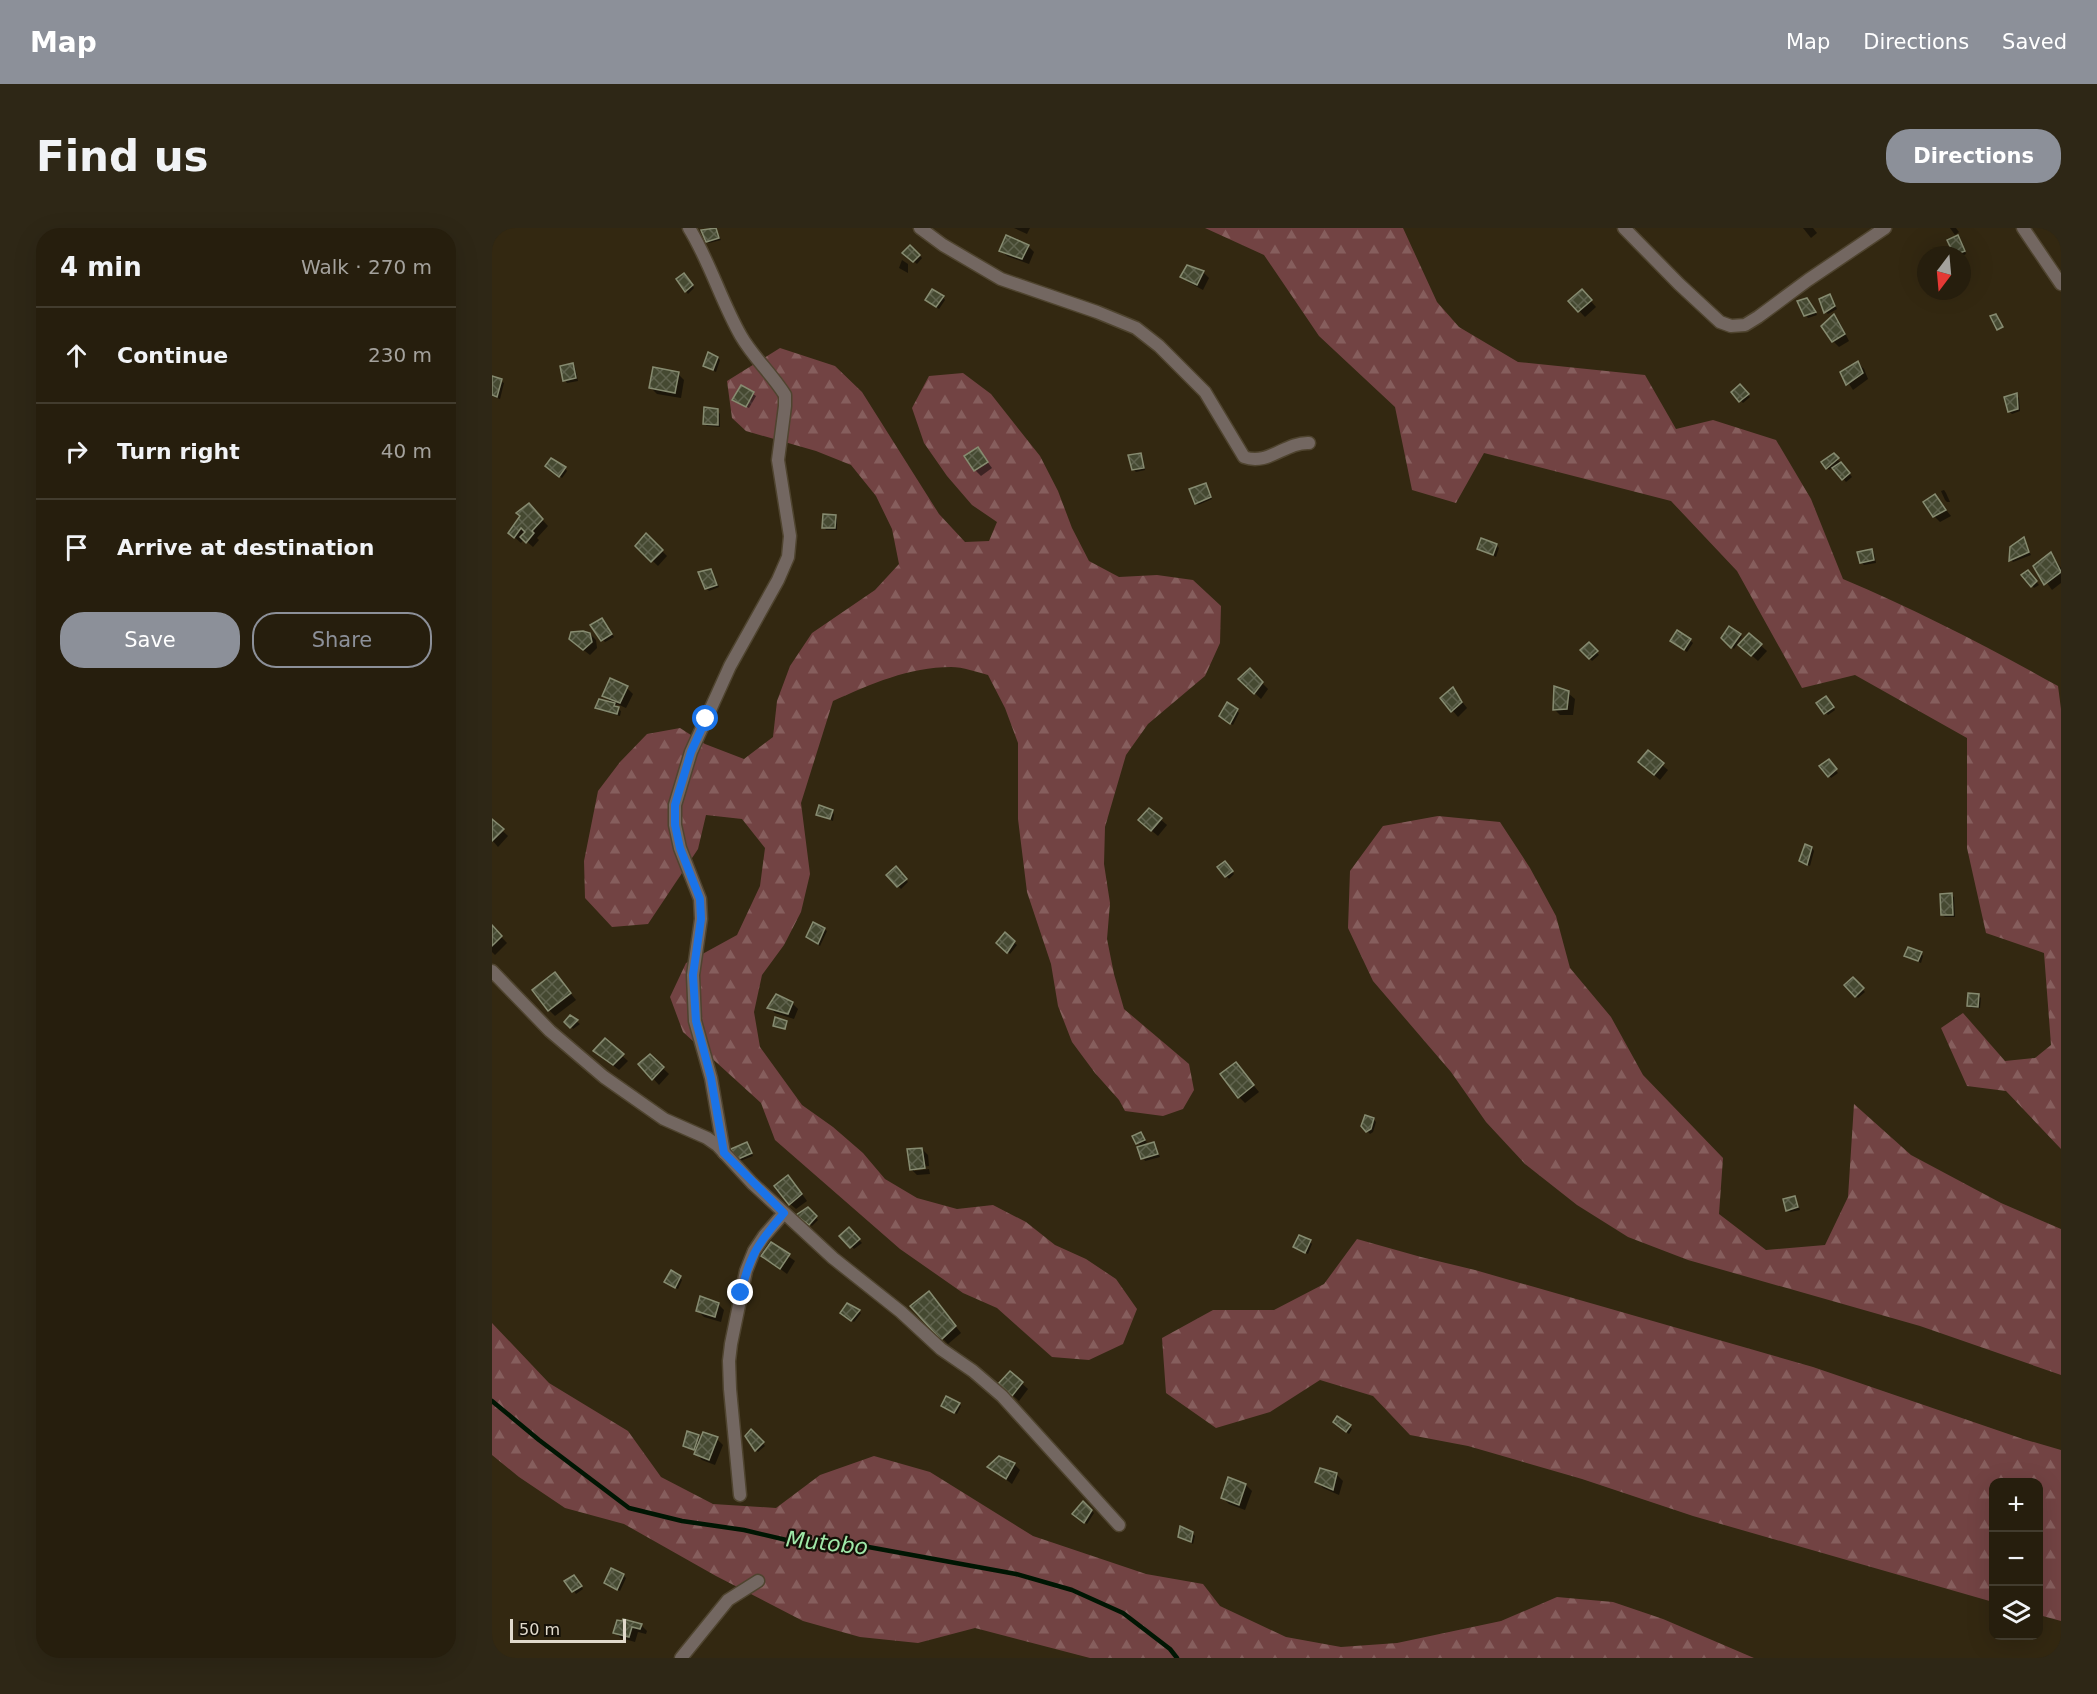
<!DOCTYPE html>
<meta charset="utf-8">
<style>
body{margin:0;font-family:"DejaVu Sans",sans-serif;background:#2e2716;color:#f1f3f6}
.controls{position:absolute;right:18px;bottom:18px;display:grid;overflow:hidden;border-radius:12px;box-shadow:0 6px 24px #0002}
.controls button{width:54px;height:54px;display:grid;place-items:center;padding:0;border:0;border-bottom:2px solid #423c2e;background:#261e0d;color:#f1f3f6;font:30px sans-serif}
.compass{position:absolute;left:1425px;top:18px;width:54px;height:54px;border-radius:50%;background:#261e0d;box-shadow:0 6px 24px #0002;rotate:196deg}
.scale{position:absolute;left:18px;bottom:15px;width:116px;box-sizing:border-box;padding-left:6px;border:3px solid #e1dacc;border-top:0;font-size:16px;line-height:21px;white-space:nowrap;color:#e1dacc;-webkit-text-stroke:4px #161108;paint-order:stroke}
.stop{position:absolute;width:18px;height:18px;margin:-14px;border:4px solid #1a73e8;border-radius:50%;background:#fff}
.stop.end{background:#1a73e8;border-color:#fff;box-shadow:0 2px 6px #0008}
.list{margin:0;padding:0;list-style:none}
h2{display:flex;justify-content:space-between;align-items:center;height:78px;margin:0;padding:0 24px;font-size:26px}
h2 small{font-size:20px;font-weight:400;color:#a4a29d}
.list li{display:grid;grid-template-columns:39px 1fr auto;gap:18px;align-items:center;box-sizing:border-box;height:96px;padding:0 24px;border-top:2px solid #423c2e}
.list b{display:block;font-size:22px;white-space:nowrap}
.list em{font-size:20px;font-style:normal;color:#a4a29d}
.actions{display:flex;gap:12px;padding:18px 24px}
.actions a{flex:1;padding:14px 0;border:2px solid #8c9099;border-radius:24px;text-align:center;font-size:21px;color:#8c9099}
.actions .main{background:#8c9099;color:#fff}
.icon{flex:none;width:33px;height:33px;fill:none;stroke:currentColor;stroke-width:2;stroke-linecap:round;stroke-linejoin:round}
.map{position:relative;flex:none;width:1569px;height:1430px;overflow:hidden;border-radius:24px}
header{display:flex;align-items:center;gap:36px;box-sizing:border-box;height:84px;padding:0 30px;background:#8c9099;color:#fff}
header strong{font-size:28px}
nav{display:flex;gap:33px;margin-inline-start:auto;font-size:21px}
.intro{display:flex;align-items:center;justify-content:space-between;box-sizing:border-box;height:144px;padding:0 36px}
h1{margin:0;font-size:42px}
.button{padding:15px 27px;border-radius:24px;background:#8c9099;color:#fff;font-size:21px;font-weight:700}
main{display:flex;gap:36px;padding:0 36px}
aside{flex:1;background:#261e0d;border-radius:24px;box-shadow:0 6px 24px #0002}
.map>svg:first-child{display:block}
</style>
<header>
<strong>Map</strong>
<nav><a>Map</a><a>Directions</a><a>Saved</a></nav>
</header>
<div class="intro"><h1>Find us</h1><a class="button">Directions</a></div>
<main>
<aside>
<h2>4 min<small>Walk · 270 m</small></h2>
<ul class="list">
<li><svg class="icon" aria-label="ahead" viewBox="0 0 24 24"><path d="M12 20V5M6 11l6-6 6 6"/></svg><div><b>Continue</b></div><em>230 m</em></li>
<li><svg class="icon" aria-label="right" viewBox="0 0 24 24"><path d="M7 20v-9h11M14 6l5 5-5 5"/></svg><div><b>Turn right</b></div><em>40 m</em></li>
<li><svg class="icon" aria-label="arrive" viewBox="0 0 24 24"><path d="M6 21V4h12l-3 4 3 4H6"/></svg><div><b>Arrive at destination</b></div></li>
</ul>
<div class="actions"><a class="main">Save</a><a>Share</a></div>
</aside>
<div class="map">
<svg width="1569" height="1430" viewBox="0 0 1569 1430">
<defs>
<pattern id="forest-firs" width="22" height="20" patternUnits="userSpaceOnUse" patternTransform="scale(1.5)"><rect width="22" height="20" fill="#724343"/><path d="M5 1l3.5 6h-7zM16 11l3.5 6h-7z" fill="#865e5d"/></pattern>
<pattern id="building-cross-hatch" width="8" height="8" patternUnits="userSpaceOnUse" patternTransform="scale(1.5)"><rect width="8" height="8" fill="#454931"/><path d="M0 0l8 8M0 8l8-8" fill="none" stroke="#60634e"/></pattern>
</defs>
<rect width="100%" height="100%" fill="#332811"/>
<g fill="url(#forest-firs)">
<path d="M713,0H911L945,74L967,99L1026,134L1153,147L1184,201L1221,192L1284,212L1319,271L1351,351C1425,382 1496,419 1566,458L1569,481V921L1514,863L1475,858L1449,800L1471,785L1513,833L1543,830L1559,817L1552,725L1494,705L1475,620V510L1363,447L1310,460L1245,343L1179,273L992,225L964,275L920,262L903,179L827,108L772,27Z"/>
<path d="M288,120L343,138L370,164L447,286L473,314L497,313L505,294L480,277L455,248L432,215L420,180L437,148L471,145L499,166L548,228L566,263L580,300L597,333L627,349L665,347L701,352L729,378L728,415L713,448L656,496L634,527L613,599L612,636L618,675L615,711L622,746L632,781L697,836L702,862L691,881L671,888L633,883L627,872L603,845L580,814L566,778L559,736L535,664L526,591V515L513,480L496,447C485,444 471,439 459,439C417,439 379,456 341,473L309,575L318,646L309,684L292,717L270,747L262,784L268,819L310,877L341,899L371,925L393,951L425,970L465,981L501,977L534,994L563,1017L594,1031L624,1051L645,1081L631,1116L597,1132L560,1129L505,1080L471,1065L408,1021L283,912L269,875L191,804L178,769L194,735L245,707L268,658L273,620L250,591L214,587L206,621L156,696L120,699L93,670L92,633L106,563L128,534L155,506L188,500L213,516L252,531L281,509L285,473L298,438L320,405L383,362L407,336L400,301L384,268L359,237L324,223L254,203L240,190L235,153Z"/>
<path d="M946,588L1008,594L1038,640L1064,688L1078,740L1119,789L1151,847L1231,930L1227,986L1274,1022L1333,1017L1356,969L1362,876L1419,927L1509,975L1569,1001V1147L1428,1098L1196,1032L1136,1009L1085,977L1033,936L994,894L959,844L881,753L856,700L858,643L891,598Z"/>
<path d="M865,1011L929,1029L983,1042L1321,1139L1531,1211L1569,1222V1393L1547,1387L1546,1254H1502L1501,1374L1201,1288L1090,1251L976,1218L918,1207L881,1168L828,1152L778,1184L724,1200L674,1165L670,1110L721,1082H782L832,1056Z"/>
<path d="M0,1095L57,1155L136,1203L169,1249L221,1276L284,1280L328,1247L382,1228L438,1244L541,1308L654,1346L711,1356L728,1378L794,1409L849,1419L905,1415L1009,1393L1065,1369L1121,1374L1171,1391L1262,1430H598L483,1400L426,1415L368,1409L311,1393L224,1348L132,1296L73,1280L27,1249L0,1227Z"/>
</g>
<g fill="#0007">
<path d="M522,0H538L535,6Z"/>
<path d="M1311,0H1321L1325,5L1319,10Z"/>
<path d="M1458,0H1464L1467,4L1463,7Z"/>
<path d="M223,1L229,12L217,15L215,13Z"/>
<path d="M1468,12L1474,26L1470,28L1464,27L1457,13Z"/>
<path d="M536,18L542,24L537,36L515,28L509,22Z"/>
<path d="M418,19L430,30L425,36L412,25Z"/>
<path d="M410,32L416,36V45L407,40Z"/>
<path d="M711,44L717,50L711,62L696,54L690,49Z"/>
<path d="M195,49L202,60L196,66L186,51Z"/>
<path d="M1090,63L1104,79L1093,89L1078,73Z"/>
<path d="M1338,68L1345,81L1336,86L1333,84Z"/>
<path d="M451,69L453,72L447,81L438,74Z"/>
<path d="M1318,74L1325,87L1316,90L1314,87Z"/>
<path d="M1342,88L1347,93L1357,113L1347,119L1341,113Z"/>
<path d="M226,130L228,132L224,144L212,138Z"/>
<path d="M1366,135L1372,141L1376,151L1361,162L1350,145Z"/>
<path d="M80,137L83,139L86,153L75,155L73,152Z"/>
<path d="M186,146L192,152L189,170L165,166L159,160Z"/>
<path d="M0,149L12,155L8,171L0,168Z"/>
<path d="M1248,158L1258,169L1251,175L1241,164Z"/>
<path d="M250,159L264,168L257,180L245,174Z"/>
<path d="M1524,167L1527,170L1528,183L1520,186L1517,183Z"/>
<path d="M225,183L228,186V199L215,198L212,195Z"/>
<path d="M486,221L500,240L489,248L483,242Z"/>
<path d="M648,226L651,229L653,242L644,244L641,241Z"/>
<path d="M1342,227L1360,249L1354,254L1341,239L1337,242L1331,234Z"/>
<path d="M73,240L75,243L70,250L58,241Z"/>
<path d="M713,257L720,271L706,277L704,275Z"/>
<path d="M1452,262L1454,265L1458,274H1455L1453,272L1449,263Z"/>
<path d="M1443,268L1459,288L1448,294L1442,288Z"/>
<path d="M42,283L56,298L45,310L47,312L41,319L32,311L29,315L18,305Z"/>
<path d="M343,288L345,291V302H334L332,299Z"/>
<path d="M154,307L175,328L166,338L145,318Z"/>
<path d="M1531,311L1539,327L1521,334L1519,332Z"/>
<path d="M1004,317L1007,320L1004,329L986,320Z"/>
<path d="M1380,323L1382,325L1384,335L1372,337L1369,334Z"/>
<path d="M1559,326L1569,340V355L1560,362L1543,338Z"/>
<path d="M219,342L227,359L217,363L214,360Z"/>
<path d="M1536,344L1547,357L1542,360L1531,347Z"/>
<path d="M112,394L122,409L113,414L111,412Z"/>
<path d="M98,406L104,412L105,420L98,427L85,417Z"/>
<path d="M1248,407L1250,409L1242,421L1231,409Z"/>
<path d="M1257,407L1275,423L1266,433L1248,417Z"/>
<path d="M1198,412L1201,415L1195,424L1182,415Z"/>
<path d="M1097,416L1107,427L1100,433L1090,422Z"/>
<path d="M758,443L776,461L769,471L748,451Z"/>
<path d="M135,460L141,466L134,480L125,476L124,480L129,483L128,488L107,482L105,480L120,476L112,467Z"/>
<path d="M960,461L975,480L966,489L950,470Z"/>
<path d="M1076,465L1083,471L1081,487H1068L1062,481Z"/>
<path d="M1336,472L1343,482L1336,487L1334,485Z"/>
<path d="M745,483L747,485L741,497L732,491Z"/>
<path d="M1339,536L1346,545L1339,550L1330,539Z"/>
<path d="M1170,537L1176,542L1168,552L1154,540Z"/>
<path d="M658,582L675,597L666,608L654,598Z"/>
<path d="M340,583L342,586L341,593L325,587Z"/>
<path d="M0,593L16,608L6,619L0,612Z"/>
<path d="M1320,620L1322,623L1318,638L1308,633Z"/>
<path d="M733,635L742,646L737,651L727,640Z"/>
<path d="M404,640L416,654L409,661L396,647Z"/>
<path d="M1459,667L1462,669L1463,689H1453L1450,687Z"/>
<path d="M0,699L15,715L3,727L0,724Z"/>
<path d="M332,701L335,703L328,718L319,712Z"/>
<path d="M513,707L525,717L518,726L506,715Z"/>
<path d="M1429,725L1431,728L1429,735L1414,728Z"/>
<path d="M63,746L84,772L63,788L57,782Z"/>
<path d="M1361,751L1373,764L1366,770L1354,757Z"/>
<path d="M1486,767L1489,770L1488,780H1479L1477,777Z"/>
<path d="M300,775L306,781L302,791L283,785L277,779Z"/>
<path d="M78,789L88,796L81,801L74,793Z"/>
<path d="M113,812L136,833L127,842L109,828Z"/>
<path d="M158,828L177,846L167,857L148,836Z"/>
<path d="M744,836L767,864L753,875L747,869Z"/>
<path d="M881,891L884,894L881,904L878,906L875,903Z"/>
<path d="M649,905L655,915L648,918L642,909Z"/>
<path d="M255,916L261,928L248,933L245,931Z"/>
<path d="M662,916L668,929L653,933L647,920Z"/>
<path d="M430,921L436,927L437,938L422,940V943L437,941L438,946L425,947L419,941Z"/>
<path d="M302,955L315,973L304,981L298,976Z"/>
<path d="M1303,969L1308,982L1298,984L1295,982Z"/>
<path d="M316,981L326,992L320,998L309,989Z"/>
<path d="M357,1001L370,1015L362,1021L349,1008Z"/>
<path d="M818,1014L820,1016L816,1026L805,1021Z"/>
<path d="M279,1016L303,1033L295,1046L271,1028Z"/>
<path d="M188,1049L190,1052L186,1061L177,1056Z"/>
<path d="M442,1071L469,1105L456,1116L420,1078Z"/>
<path d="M226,1076L232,1082L229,1094L212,1089L206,1083Z"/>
<path d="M367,1083L369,1085L362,1094L352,1088Z"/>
<path d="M518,1145L536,1161L527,1173L508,1156Z"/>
<path d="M467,1176L469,1178L465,1186L453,1180Z"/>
<path d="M845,1197L858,1199L860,1201L857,1206Z"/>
<path d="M260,1203L273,1218L266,1224L264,1222Z"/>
<path d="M206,1208L209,1211H225L231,1217L223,1237L210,1232L204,1226L205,1223L192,1218Z"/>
<path d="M522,1236L528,1242L520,1256L497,1239Z"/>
<path d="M829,1241L845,1247L851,1253L847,1267L831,1260L825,1254Z"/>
<path d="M754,1257L760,1263L753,1282L737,1276L731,1270Z"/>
<path d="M591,1275L602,1285L595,1296L585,1289Z"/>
<path d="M700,1305L703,1308L701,1316L688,1308Z"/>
<path d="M131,1347L134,1350L128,1363L114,1355Z"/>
<path d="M85,1351L91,1361L84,1366L75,1354Z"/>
<path d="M126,1394L149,1397L155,1403L154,1406L146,1404L143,1414L129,1410L123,1404Z"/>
</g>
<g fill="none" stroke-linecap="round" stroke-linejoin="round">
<path stroke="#001603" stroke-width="4.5" d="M0,1173L47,1212L137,1280L190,1293L252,1302L303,1314L360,1316L524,1346L580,1362L631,1385L678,1421L685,1430"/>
</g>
<g fill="url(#building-cross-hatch)" stroke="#868b70" stroke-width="1.5">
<path d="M224,0L227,10L214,14L209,2Z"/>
<path d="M514,7L537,17L530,31L507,23Z"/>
<path d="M1466,7L1473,23L1462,27L1455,12Z"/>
<path d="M418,17L428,27L421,34L410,25Z"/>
<path d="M695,37L712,43L705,57L688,49Z"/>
<path d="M192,45L201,57L193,64L184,51Z"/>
<path d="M440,61L452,68L444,79L433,72Z"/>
<path d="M1090,61L1100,72L1086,84L1076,73Z"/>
<path d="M1338,66L1343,78L1332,85L1327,71Z"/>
<path d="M1315,70L1324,84L1312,88L1305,73Z"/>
<path d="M1342,86L1353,106L1340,114L1329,98Z"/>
<path d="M1504,86L1511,99L1505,102L1498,88Z"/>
<path d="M216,124L226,129L221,142L211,138Z"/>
<path d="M1366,133L1371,145L1354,157L1348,144Z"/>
<path d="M81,135L84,150L71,153L68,138Z"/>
<path d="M161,139L187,144L183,165L157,160Z"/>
<path d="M0,148L10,151L5,169L0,167Z"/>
<path d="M1248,156L1257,166L1247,174L1239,164Z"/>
<path d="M249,157L262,164L254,179L240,172Z"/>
<path d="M1525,165L1526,181L1516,184L1512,169Z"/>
<path d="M212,179L226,181V197L211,196Z"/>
<path d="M486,219L496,234L482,243L472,228Z"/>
<path d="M649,225L652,240L640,242L636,227Z"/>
<path d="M1342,225L1347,230L1334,241L1329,234Z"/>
<path d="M59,230L74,239L67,249L53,238Z"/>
<path d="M1349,234L1358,245L1350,252L1340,240Z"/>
<path d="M714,255L719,269L703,276L697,261Z"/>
<path d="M1443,266L1454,282L1441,289L1431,274Z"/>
<path d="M37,275L51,291L40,303L42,305L34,315L28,309L33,304L29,300L22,310L16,305L28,288L24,285Z"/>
<path d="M331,286L344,287L343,300H330Z"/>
<path d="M154,305L171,322L159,334L143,318Z"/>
<path d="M1532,309L1537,324L1517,333L1518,319Z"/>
<path d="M989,310L1005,316L1001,327L985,321Z"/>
<path d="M1380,321L1382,332L1368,335L1365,324Z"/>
<path d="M1559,324L1569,344L1552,357L1541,338Z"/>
<path d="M219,341L225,357L213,361L206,344Z"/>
<path d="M1536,342L1545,353L1539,359L1529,347Z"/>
<path d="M110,390L120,406L109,413L98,397Z"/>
<path d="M1237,398L1249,406L1239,420L1229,410Z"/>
<path d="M1185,402L1199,411L1192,422L1178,413Z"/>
<path d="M91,403L98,405L100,414L91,422L77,411L79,404Z"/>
<path d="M1257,405L1270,416L1259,428L1246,417Z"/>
<path d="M1097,414L1106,423L1097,431L1088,422Z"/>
<path d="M758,440L771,454L762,466L746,451Z"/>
<path d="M118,450L136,458L128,475L110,468Z"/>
<path d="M1062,458L1077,463L1075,481L1061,482Z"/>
<path d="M961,459L970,474L959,484L948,470Z"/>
<path d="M1334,468L1342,479L1332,486L1324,475Z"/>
<path d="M107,471L123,475L122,478L127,479L125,486L103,480Z"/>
<path d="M735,474L746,481L738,496L727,488Z"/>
<path d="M1156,522L1172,535L1162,547L1146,534Z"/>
<path d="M1337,531L1345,541L1336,549L1327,538Z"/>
<path d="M327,577L341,582L338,591L324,587Z"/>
<path d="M657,580L670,590L659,603L646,592Z"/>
<path d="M0,591L12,601L0,613Z"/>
<path d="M1313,616L1320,619L1315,637L1307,633Z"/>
<path d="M733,633L741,643L733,649L725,639Z"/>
<path d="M404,638L415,651L405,659L394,647Z"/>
<path d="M1460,665L1461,687H1449L1448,666Z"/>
<path d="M321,694L333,700L326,716L314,709Z"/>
<path d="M0,697L10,708L0,718Z"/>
<path d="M513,704L523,713L515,725L504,715Z"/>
<path d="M1416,719L1430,724L1426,733L1412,728Z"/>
<path d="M63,744L79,765L56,783L40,762Z"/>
<path d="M1361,749L1372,760L1363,769L1352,757Z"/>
<path d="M1476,765L1487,766L1486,779L1475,778Z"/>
<path d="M284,766L301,774L296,786L275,780Z"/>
<path d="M78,787L86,792L78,800L72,794Z"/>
<path d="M283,789L295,793L293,801L281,798Z"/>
<path d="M113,810L132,826L121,837L101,823Z"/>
<path d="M158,826L172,839L160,852L146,836Z"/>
<path d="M744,834L762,857L746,870L728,846Z"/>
<path d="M873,887L882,890L879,901L874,904L869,898Z"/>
<path d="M649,904L653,912L644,916L640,908Z"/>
<path d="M255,914L260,925L244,932L239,921Z"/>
<path d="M662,914L666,926L649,931L645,919Z"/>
<path d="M430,920L433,940L418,942L415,921Z"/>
<path d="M296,947L310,966L297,977L282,958Z"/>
<path d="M1303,968L1306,979L1294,983L1291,971Z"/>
<path d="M316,979L325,988L317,997L304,987Z"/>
<path d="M357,999L368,1011L358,1020L347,1008Z"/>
<path d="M807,1007L819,1012L813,1025L801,1019Z"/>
<path d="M279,1014L298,1026L288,1041L269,1028Z"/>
<path d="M179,1042L189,1048L183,1060L172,1054Z"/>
<path d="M437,1063L464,1098L449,1112L418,1078Z"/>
<path d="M208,1068L227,1075L223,1089L204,1083Z"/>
<path d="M355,1075L368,1082L359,1093L348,1085Z"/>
<path d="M518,1143L531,1154L520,1168L506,1156Z"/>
<path d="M454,1168L468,1175L462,1185L449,1178Z"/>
<path d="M845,1188L859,1197L854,1204L841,1194Z"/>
<path d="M259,1201L272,1214L263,1223L253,1208Z"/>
<path d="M195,1203L207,1207L202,1222L191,1218Z"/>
<path d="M211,1204L226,1209L217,1232L202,1226Z"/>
<path d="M507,1228L523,1235L514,1251L495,1239Z"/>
<path d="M828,1240L845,1245L841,1262L823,1254Z"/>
<path d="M736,1249L754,1256L747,1277L729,1270Z"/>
<path d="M591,1273L600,1282L592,1295L580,1286Z"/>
<path d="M688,1298L701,1304L699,1314L686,1309Z"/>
<path d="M119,1340L132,1346L125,1362L112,1355Z"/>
<path d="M82,1347L90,1358L80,1364L72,1353Z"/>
<path d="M131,1391L150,1396L148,1401L140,1399L137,1409L121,1405L125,1392L130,1393Z"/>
</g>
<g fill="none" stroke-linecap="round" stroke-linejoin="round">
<defs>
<g id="minor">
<path d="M197,0C218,34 229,73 249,108C261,129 280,146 293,167V178L286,232L298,308L296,329L286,352L238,438L199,524L183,577V597L188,620L208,671L209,691L201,747L203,793L219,850L232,925"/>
<path d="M428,0L451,17L509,51L605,84L644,100L667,118L713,164L752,229C776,238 793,214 817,215"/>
<path d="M1132,0L1187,56L1228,94L1239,98L1253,97L1266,89L1316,52L1393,0"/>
<path d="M1531,0L1569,56"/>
<path d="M0,743L58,803L112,849L172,891L215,910L225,917L260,955L341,1030L409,1084L449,1121L481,1143L510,1168L627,1297"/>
<path d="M248,1267L238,1161L237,1133L239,1116L254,1043L262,1023L272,1008L292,985"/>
<path d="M189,1430L236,1372L266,1353"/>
</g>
</defs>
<use href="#minor" stroke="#4f442f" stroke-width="15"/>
<use href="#minor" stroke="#736761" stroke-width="12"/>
</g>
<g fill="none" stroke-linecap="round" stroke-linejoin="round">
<path stroke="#1a73e8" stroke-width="8" d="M214,491L199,524L183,577V597L188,620L208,671L209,691L201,747L204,793L219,850L232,925L292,985C267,1014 257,1028 249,1065"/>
</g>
<g text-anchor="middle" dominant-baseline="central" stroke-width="4.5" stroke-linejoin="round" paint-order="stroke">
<g font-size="22" font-style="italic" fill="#a0e9a9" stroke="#161108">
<text transform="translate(335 1315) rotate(6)">Mutobo</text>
</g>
</g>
</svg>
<div class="controls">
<button>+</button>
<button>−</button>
<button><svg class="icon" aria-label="layers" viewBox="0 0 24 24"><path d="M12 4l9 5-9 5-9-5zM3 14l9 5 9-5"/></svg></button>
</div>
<svg class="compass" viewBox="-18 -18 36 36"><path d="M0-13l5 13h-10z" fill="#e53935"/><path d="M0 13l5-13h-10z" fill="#a4a29d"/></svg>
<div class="scale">50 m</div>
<div class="stop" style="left:214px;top:491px"></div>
<div class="stop end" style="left:249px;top:1065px"></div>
</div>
</main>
